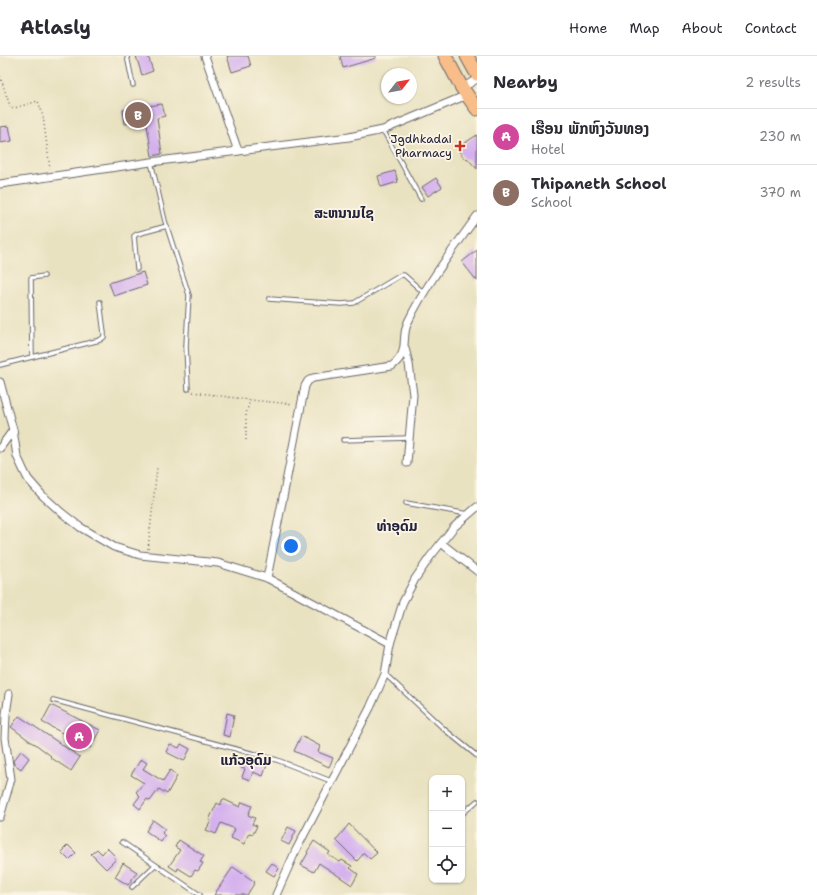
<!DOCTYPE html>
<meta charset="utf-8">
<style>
body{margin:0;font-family:"Shantell Sans","Noto Sans Lao",sans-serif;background:#f7f7f7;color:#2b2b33}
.controls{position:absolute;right:12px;bottom:12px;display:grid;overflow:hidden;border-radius:8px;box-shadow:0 1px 3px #0004}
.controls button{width:36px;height:36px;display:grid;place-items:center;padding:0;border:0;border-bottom:1px solid #e1e1e2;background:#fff;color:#2b2b33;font:20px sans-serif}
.compass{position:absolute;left:381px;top:12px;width:36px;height:36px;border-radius:50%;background:#fff;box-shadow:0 1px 3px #0004;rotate:59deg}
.you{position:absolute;left:291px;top:490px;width:14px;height:14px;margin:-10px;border:3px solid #fff;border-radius:50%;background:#1a73e8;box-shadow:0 0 0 6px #1a73e833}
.badge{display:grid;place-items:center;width:26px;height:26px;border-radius:50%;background:#db2777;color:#fff;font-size:13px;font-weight:700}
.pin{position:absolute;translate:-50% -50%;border:2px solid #fff;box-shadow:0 1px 4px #0006}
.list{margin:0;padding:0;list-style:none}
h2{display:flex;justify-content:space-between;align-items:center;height:52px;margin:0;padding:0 16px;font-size:17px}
h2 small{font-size:13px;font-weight:400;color:#7c7c81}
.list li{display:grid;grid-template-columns:26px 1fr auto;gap:12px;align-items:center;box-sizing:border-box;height:56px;padding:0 16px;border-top:1px solid #e1e1e2}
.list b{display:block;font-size:15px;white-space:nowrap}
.list p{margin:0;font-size:13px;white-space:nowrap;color:#7c7c81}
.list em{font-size:13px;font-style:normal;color:#7c7c81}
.icon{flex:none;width:22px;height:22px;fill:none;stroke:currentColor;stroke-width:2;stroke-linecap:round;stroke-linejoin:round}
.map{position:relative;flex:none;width:477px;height:839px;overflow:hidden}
header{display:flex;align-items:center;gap:24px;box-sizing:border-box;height:56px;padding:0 20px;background:#fff;border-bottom:1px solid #e1e1e2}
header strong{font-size:19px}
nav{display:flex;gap:22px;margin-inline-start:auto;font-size:14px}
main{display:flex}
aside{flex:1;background:#fff}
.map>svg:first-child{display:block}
</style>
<header>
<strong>Atlasly</strong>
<nav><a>Home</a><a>Map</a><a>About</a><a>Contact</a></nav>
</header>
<main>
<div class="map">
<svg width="477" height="839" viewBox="0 0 477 839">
<rect width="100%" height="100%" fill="#fcf5e5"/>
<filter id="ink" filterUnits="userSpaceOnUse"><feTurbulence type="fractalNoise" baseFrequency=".025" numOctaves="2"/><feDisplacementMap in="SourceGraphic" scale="8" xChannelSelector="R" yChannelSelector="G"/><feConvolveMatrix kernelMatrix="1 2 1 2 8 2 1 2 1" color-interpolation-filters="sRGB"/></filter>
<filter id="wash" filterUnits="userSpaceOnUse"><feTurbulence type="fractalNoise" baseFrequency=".012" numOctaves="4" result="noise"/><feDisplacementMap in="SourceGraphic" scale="16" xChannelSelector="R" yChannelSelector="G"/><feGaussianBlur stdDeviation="0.9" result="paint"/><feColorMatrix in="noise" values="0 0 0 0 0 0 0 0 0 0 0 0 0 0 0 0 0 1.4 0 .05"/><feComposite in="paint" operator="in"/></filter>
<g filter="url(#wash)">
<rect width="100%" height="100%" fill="#e9e2c1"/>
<g id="blocks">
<g fill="#d4b0ee">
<path d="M136,0H148L153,15L142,19Z"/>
<path d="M227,0H248L251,10L232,16Z"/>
<path d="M340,0H376V2L343,12Z"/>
<path d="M162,48L165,60L157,62L162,98L152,100L147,69L139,70V66L125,68L123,54Z"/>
<path d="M9,70L12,85L0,87V71Z"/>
<path d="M477,79V113L467,102L465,104L457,92Z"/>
<path d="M395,115L398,126L381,131L378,120Z"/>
<path d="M436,122L442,131L428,140L422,131Z"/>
<path d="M477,194V225L462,206Z"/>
<path d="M143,216L147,229L114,240L109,227Z"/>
<path d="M51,649L100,674L90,692L42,666Z"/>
<path d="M227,657L234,659L230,681L223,679Z"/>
<path d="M19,660L80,701L71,715L50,701L51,700L34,687V688L11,671Z"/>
<path d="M301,680L320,690L318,696L333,702L329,711L294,695Z"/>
<path d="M170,688L179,692L181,688L190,693L184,705L166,696Z"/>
<path d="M21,695L29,702L21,713L14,708L13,705Z"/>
<path d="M245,701L267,709L263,720L253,716L250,724L242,721L245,713L241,712Z"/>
<path d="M141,703L147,707L143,713L163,725L170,714L177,720L167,738L159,733L150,745L147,743L140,753L134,748L140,740L136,736L144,727L131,719Z"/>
<path d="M223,743L240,751L242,746L252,750L248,759L255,762L252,768L257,770L253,778L249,777L244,788L231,782L235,773L221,767L216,778L206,774L211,765L209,764L217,747L220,749Z"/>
<path d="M153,764L165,773L162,777L165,780L161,786L146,775Z"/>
<path d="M349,768L377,797L370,803L364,797L357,805L336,784Z"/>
<path d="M288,771L296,775L289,789L281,785Z"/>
<path d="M179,784L204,800L200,806L203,807L198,815L195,814L191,820L178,812L177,815L169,810L180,794L175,791Z"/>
<path d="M314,785L330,796L328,799L340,806L342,804L352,810L350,812L358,818L352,829L319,807L314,816L301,809L308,797L307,796Z"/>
<path d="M68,789L76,797L69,804L61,796Z"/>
<path d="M107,792L115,800L114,802L116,803L106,813L91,798L97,793L102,798Z"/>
<path d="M123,807L137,816L128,829L115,821Z"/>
<path d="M272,807L279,813L274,820L266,815Z"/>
<path d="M233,811L255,826L247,839H214Z"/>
</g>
</g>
</g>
<g filter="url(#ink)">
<use href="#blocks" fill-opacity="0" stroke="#68656a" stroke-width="1"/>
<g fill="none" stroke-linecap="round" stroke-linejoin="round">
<defs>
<g id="lane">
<path d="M127,0L133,29"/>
<path d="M383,74L421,143"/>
<path d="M151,106L165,165L189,239L186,290L188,333"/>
<path d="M137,213L134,180L137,178L167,170"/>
<path d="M269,243L341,248L354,247L401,219H404L424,237"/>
<path d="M32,301L31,222L44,220"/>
<path d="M0,309L100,284L104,281V277L100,246"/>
<path d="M343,384L409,382"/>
<path d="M406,447L468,458"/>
<path d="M385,618L444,673L477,700"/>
<path d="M53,644L277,704L331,725"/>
<path d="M462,758L477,745"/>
<path d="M122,786L200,839"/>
<path d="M132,831L155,809"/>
</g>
<g id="street">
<path d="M205,0L238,95"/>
<path d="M462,32L477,23"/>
<path d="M0,128L151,106L349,81L383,74L467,39"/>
<path d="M405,292L409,308L413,339L407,407"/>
<path d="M0,326L13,374L17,400L23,413L28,423L42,439L62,457L80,471L114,491L140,499L218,507L267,522L390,588"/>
<path d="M0,392L13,374"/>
<path d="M441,487L477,515"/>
<path d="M267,522L305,330L308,325L313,322L392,310C411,295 400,283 408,266C426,228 453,194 477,160"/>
<path d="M0,761L11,723L5,682L6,658L9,638"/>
<path d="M276,839L296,794L370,652L385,618L390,588L403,546L415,523L430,501L454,471L477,451"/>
</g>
<g id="highway">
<path d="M445,0L462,32L477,53"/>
<path d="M467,0L477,18"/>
</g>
</defs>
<use href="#lane" stroke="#68656a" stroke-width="5.5"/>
<use href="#street" stroke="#68656a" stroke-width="9"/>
<use href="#highway" stroke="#68656a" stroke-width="15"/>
<g stroke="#68656a" stroke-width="1.5" stroke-dasharray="1 3" stroke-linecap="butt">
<path d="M0,20L11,53L38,45L43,60L50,113"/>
<path d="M193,336L250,344"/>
<path d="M246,384V358L250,344L293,348"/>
<path d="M148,493L157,412"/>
</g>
<use href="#lane" stroke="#fff" stroke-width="3.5"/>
<use href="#street" stroke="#fff" stroke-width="7"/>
<use href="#highway" stroke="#f8bd89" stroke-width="13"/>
</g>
</g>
<path fill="#c8321e" stroke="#fcf5e5" stroke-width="1.5" d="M458 84h4v4h4v4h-4v4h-4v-4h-4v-4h4z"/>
<g text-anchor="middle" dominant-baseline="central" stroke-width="3.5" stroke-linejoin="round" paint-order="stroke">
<g font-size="12" fill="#22223b" stroke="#fcf5e5" text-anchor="end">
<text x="452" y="83">Jgdhkadai<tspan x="452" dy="14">Pharmacy</tspan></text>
</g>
<g font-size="14" font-weight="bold" fill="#22223b" stroke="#fcf5e5">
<text x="344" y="157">ສະຫນາມໄຊ</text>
<text x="397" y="470">ທ່າອຸດົມ</text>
<text x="246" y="704">ແກ້ວອຸດົມ</text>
</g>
</g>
</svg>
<div class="controls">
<button>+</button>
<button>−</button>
<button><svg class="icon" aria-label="locate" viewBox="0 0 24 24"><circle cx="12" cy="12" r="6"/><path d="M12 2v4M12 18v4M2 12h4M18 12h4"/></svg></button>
</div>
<svg class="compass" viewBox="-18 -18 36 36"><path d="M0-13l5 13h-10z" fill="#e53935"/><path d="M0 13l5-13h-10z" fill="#7c7c81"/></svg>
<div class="you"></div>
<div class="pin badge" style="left:79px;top:680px;background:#d1479c">A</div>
<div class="pin badge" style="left:138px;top:59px;background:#8d6e63">B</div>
</div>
<aside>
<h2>Nearby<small>2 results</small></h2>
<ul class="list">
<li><span class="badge" style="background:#d1479c">A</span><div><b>ເຮືອນ ພັກຫົງວັນທອງ</b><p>Hotel</p></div><em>230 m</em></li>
<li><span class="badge" style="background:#8d6e63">B</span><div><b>Thipaneth School</b><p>School</p></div><em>370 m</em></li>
</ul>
</aside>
</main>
